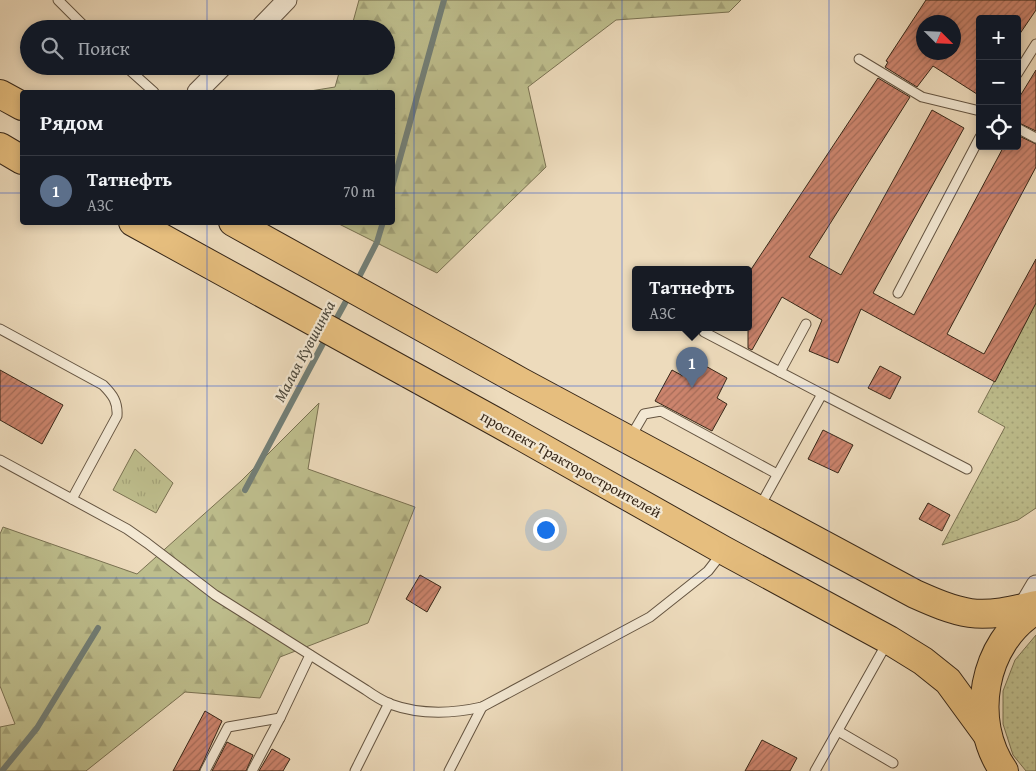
<!DOCTYPE html>
<html lang="ru">
<meta charset="utf-8">
<style>
body{margin:0;font-family:"Gentium Book Plus",serif;background:#20242c;color:#f1f3f6}
.controls{position:absolute;right:15px;top:15px;display:grid;overflow:hidden;border-radius:5px;box-shadow:0 2px 8px #0003}
.controls button{width:45px;height:45px;display:grid;place-items:center;padding:0;border:0;border-bottom:1px solid #363941;background:#171b24;color:#f1f3f6;font:25px sans-serif}
.compass{position:absolute;left:916px;top:15px;width:45px;height:45px;border-radius:50%;background:#171b24;box-shadow:0 2px 8px #0003;rotate:114deg}
.you{position:absolute;left:545px;top:529px;width:18px;height:18px;margin:-12px;border:4px solid #fff;border-radius:50%;background:#1a73e8;box-shadow:0 0 0 8px #1a73e833}
.badge{display:grid;place-items:center;width:32px;height:32px;border-radius:50%;background:#c59692;color:#fff;font-size:16px;font-weight:700}
.pin{position:absolute;translate:-50% -41px;filter:drop-shadow(0 1px 2px #0008)}
.pin::after{content:'';position:absolute;top:26px;width:18px;height:15px;background:inherit;clip-path:polygon(0 0,100% 0,50% 100%)}
.popup{position:absolute;left:632px;top:266px;width:120px;height:65px;box-sizing:border-box;display:grid;place-content:center;border-radius:5px;background:#171b24;filter:drop-shadow(0 1px 4px #0005);font-size:16px;white-space:nowrap;color:#9ea1a6}
.popup b{font-size:19px;color:#f1f3f6}
.popup::after{content:'';position:absolute;left:50%;top:100%;margin-left:-10px;border:10px solid transparent;border-top-color:#171b24}
.list{margin:0;padding:0;list-style:none}
h2{display:flex;justify-content:space-between;align-items:center;height:65px;margin:0;padding:0 20px;font-size:21px}
h2 small{font-size:16px;font-weight:400;color:#9ea1a6}
.list li{display:grid;grid-template-columns:32px 1fr auto;gap:15px;align-items:center;box-sizing:border-box;height:70px;padding:0 20px;border-top:1px solid #363941}
.list b{display:block;font-size:19px;white-space:nowrap}
.list p{margin:0;font-size:16px;white-space:nowrap;color:#9ea1a6}
.list em{font-size:16px;font-style:normal;color:#9ea1a6}
.icon{flex:none;width:28px;height:28px;fill:none;stroke:currentColor;stroke-width:2;stroke-linecap:round;stroke-linejoin:round}
.map{position:relative;flex:none;width:1036px;height:771px;overflow:hidden}
.search{position:absolute;background:#171b24;box-shadow:0 2px 8px #0003;left:20px;top:20px;width:375px;height:55px;display:flex;align-items:center;gap:12px;box-sizing:border-box;padding:0 18px;border-radius:28px;color:#9ea1a6;font-size:19px}
.panel{position:absolute;background:#171b24;box-shadow:0 2px 8px #0003;left:20px;top:90px;width:375px;height:135px;border-radius:5px}
.map>svg:first-child{display:block}
</style>
<div class="map">
<svg width="1036" height="771" viewBox="0 0 1036 771">
<defs>
<pattern id="grass-dots" width="8" height="8" patternUnits="userSpaceOnUse" patternTransform="scale(1.25)"><rect width="8" height="8" fill="#bebe8d"/><path d="M2 2h.1M6 6h.1" fill="none" stroke="#a4a379" stroke-width="1.8" stroke-linecap="round"/></pattern>
<pattern id="forest-firs" width="22" height="20" patternUnits="userSpaceOnUse" patternTransform="scale(1.25)"><rect width="22" height="20" fill="#bebe8d"/><path d="M5 1l3.5 6h-7zM16 11l3.5 6h-7z" fill="#a4a379"/></pattern>
<pattern id="park-tufts" width="24" height="20" patternUnits="userSpaceOnUse" patternTransform="scale(1.25)"><rect width="24" height="20" fill="#bebe8d"/><path d="M3 7l-1-3M5 7V3M7 7l1-3M15 17l-1-3M17 17v-4M19 17l1-3" fill="none" stroke="#a4a379"/></pattern>
<pattern id="building-hatch" width="6" height="6" patternUnits="userSpaceOnUse" patternTransform="scale(1.25)"><rect width="6" height="6" fill="#cc846d"/><path d="M-1 1l2-2M0 6l6-6M5 7l2-2" fill="none" stroke="#a66c59"/></pattern>
</defs>
<rect width="100%" height="100%" fill="#eddbbc"/>
<filter id="stains"><feTurbulence type="fractalNoise" baseFrequency=".004" numOctaves="4"/><feColorMatrix values="0 0 0 0 .2 0 0 0 0 .09 0 0 0 0 .02 0 0 0 .5 -.17"/></filter>
<radialGradient id="worn" r=".72"><stop offset=".6" stop-color="#630" stop-opacity="0"/><stop offset="1" stop-color="#630" stop-opacity=".3"/></radialGradient>
<g fill="url(#grass-dots)" stroke="#7a7252">
<path d="M1036,303V508L1018,520L942,545L1005,427L978,412Z"/>
<path d="M1036,635V771H1026L1013,755L1003,724V691L1015,660Z"/>
</g>
<g fill="url(#forest-firs)" stroke="#7a7252">
<path d="M359,0H741L729,12L616,20L528,87L546,167L437,273L337,223L392,222V92H304L335,87L341,66H386V29H351Z"/>
<path d="M319,403L308,469L415,507L368,623L280,657L260,698L185,692L86,771H0V727L15,724L0,686V534L3,527L137,574L241,481Z"/>
</g>
<path fill="url(#park-tufts)" stroke="#7a7252" d="M135,449L173,483L156,513L113,490Z"/>
<g fill="none" stroke-linecap="round" stroke-linejoin="round">
<g stroke="#727f77" stroke-width="6">
<path d="M392,187L444,0"/>
<path d="M356,283L377,242L383,222"/>
<path d="M333,325L350,294"/>
<path d="M245,490L327,336"/>
<path d="M2,771L37,728L98,628"/>
</g>
</g>
<g fill="url(#building-hatch)" stroke="#372718" fill-rule="evenodd">
<path d="M926,0H1036V10L1017,38V19H980V96L933,66L917,87L885,67L888,62L886,61ZM924,22H954V52H924Z"/>
<path d="M1036,70V131L1017,122V101Z"/>
<path d="M878,78L910,97L809,257L841,275L932,110L964,128L873,293L914,315L1004,146H1017V135L1036,144V167L947,334L984,354L1036,259V303L995,382L861,309L838,363L809,351L822,320L782,297L752,350L748,348V274Z"/>
<path d="M693,359L727,378L717,398L727,404L712,431L655,401L672,370L683,376Z"/>
<path d="M880,366L901,377L890,399L868,388Z"/>
<path d="M0,370L63,405L42,444L0,420Z"/>
<path d="M823,430L853,445L838,473L808,459Z"/>
<path d="M928,503L950,515L942,531L919,519Z"/>
<path d="M420,575L441,587L427,612L406,599Z"/>
<path d="M205,711L222,721L199,771H173Z"/>
<path d="M762,740L797,758L790,771H745Z"/>
<path d="M227,742L253,755L246,771H212Z"/>
<path d="M272,749L290,759L283,771H259Z"/>
</g>
<g fill="none" stroke-linecap="round" stroke-linejoin="round">
<defs>
<g id="service">
<path d="M58,0L87,29"/>
<path d="M859,59L922,97L980,111"/>
<path d="M125,66L154,92"/>
<path d="M1017,74L1036,44"/>
<path d="M1017,128L1036,138"/>
<path d="M898,293L980,137"/>
<path d="M0,329L103,385C113,395 118,402 117,416L72,499"/>
<path d="M704,332L822,394"/>
<path d="M780,372L806,324"/>
<path d="M630,438L644,414L661,411L777,474"/>
<path d="M0,460L127,529L147,543L215,595L366,690C373,695 381,700 390,704C420,715 451,714 482,707L650,617L708,571L722,553"/>
<path d="M759,508L822,394L967,469"/>
<path d="M838,731L893,763"/>
<path d="M205,771L228,727L280,718"/>
<path d="M252,771L280,718L310,655"/>
<path d="M355,771L389,703"/>
<path d="M449,771L482,707"/>
<path d="M815,771L887,643"/>
</g>
<g id="minor">
<path d="M259,29L287,0"/>
<path d="M197,92L223,66"/>
<path d="M1019,614L1036,585"/>
</g>
<g id="primary">
<path d="M0,94L22,106"/>
<path d="M0,147L22,160"/>
<path d="M133,222L498,423L723,550L889,640L923,661L948,681L986,733"/>
<path d="M233,222L521,382L915,594C933,602 951,610 970,613C992,616 1015,610 1036,605"/>
<path d="M1004,771C969,722 982,642 1036,610"/>
</g>
</defs>
<use href="#service" stroke="#645441" stroke-width="11"/>
<use href="#minor" stroke="#645441" stroke-width="21"/>
<use href="#primary" stroke="#372718" stroke-width="30"/>
<use href="#service" stroke="#f3e8d3" stroke-width="9"/>
<use href="#minor" stroke="#f3e8d3" stroke-width="19"/>
<use href="#primary" stroke="#e6be7e" stroke-width="28"/>
</g>
<path fill="none" stroke="#1d4ed8" stroke-width="1" stroke-opacity="0.55" d="M207,0V29M414,0V771M622,0V771M829,0V771M207,66V92M0,193H22M392,193H1036M207,222V771M0,386H1036M0,578H1036"/>
<g text-anchor="middle" dominant-baseline="central" stroke-width="4.5" stroke-linejoin="round" paint-order="stroke">
<g font-size="15" fill="#372718" stroke="#f3e8d3">
<text transform="translate(571 464) rotate(29)">проспект Тракторостроителей</text>
</g>
<g font-size="16" font-style="italic" fill="#504c40" stroke="#f3e8d3">
<text transform="translate(304 351) rotate(-62)">Малая Кувшинка</text>
</g>
</g>
<rect width="100%" height="100%" filter="url(#stains)"/>
<rect width="100%" height="100%" fill="url(#worn)"/>
</svg>
<div class="controls">
<button>+</button>
<button>−</button>
<button><svg class="icon" aria-label="locate" viewBox="0 0 24 24"><circle cx="12" cy="12" r="6"/><path d="M12 2v4M12 18v4M2 12h4M18 12h4"/></svg></button>
</div>
<svg class="compass" viewBox="-18 -18 36 36"><path d="M0-13l5 13h-10z" fill="#e53935"/><path d="M0 13l5-13h-10z" fill="#9ea1a6"/></svg>
<div class="you"></div>
<div class="pin badge" style="left:692px;top:388px;background:#5c6f8a">1</div>
<div class="popup"><b>Татнефть</b>АЗС</div>
<div class="search"><svg class="icon" aria-label="search" viewBox="0 0 24 24"><circle cx="10" cy="10" r="6"/><path d="M15 15l6 6"/></svg>Поиск</div>
<section class="panel">
<h2>Рядом<small></small></h2>
<ul class="list">
<li><span class="badge" style="background:#5c6f8a">1</span><div><b>Татнефть</b><p>АЗС</p></div><em>70 m</em></li>
</ul>
</section>
</div>
